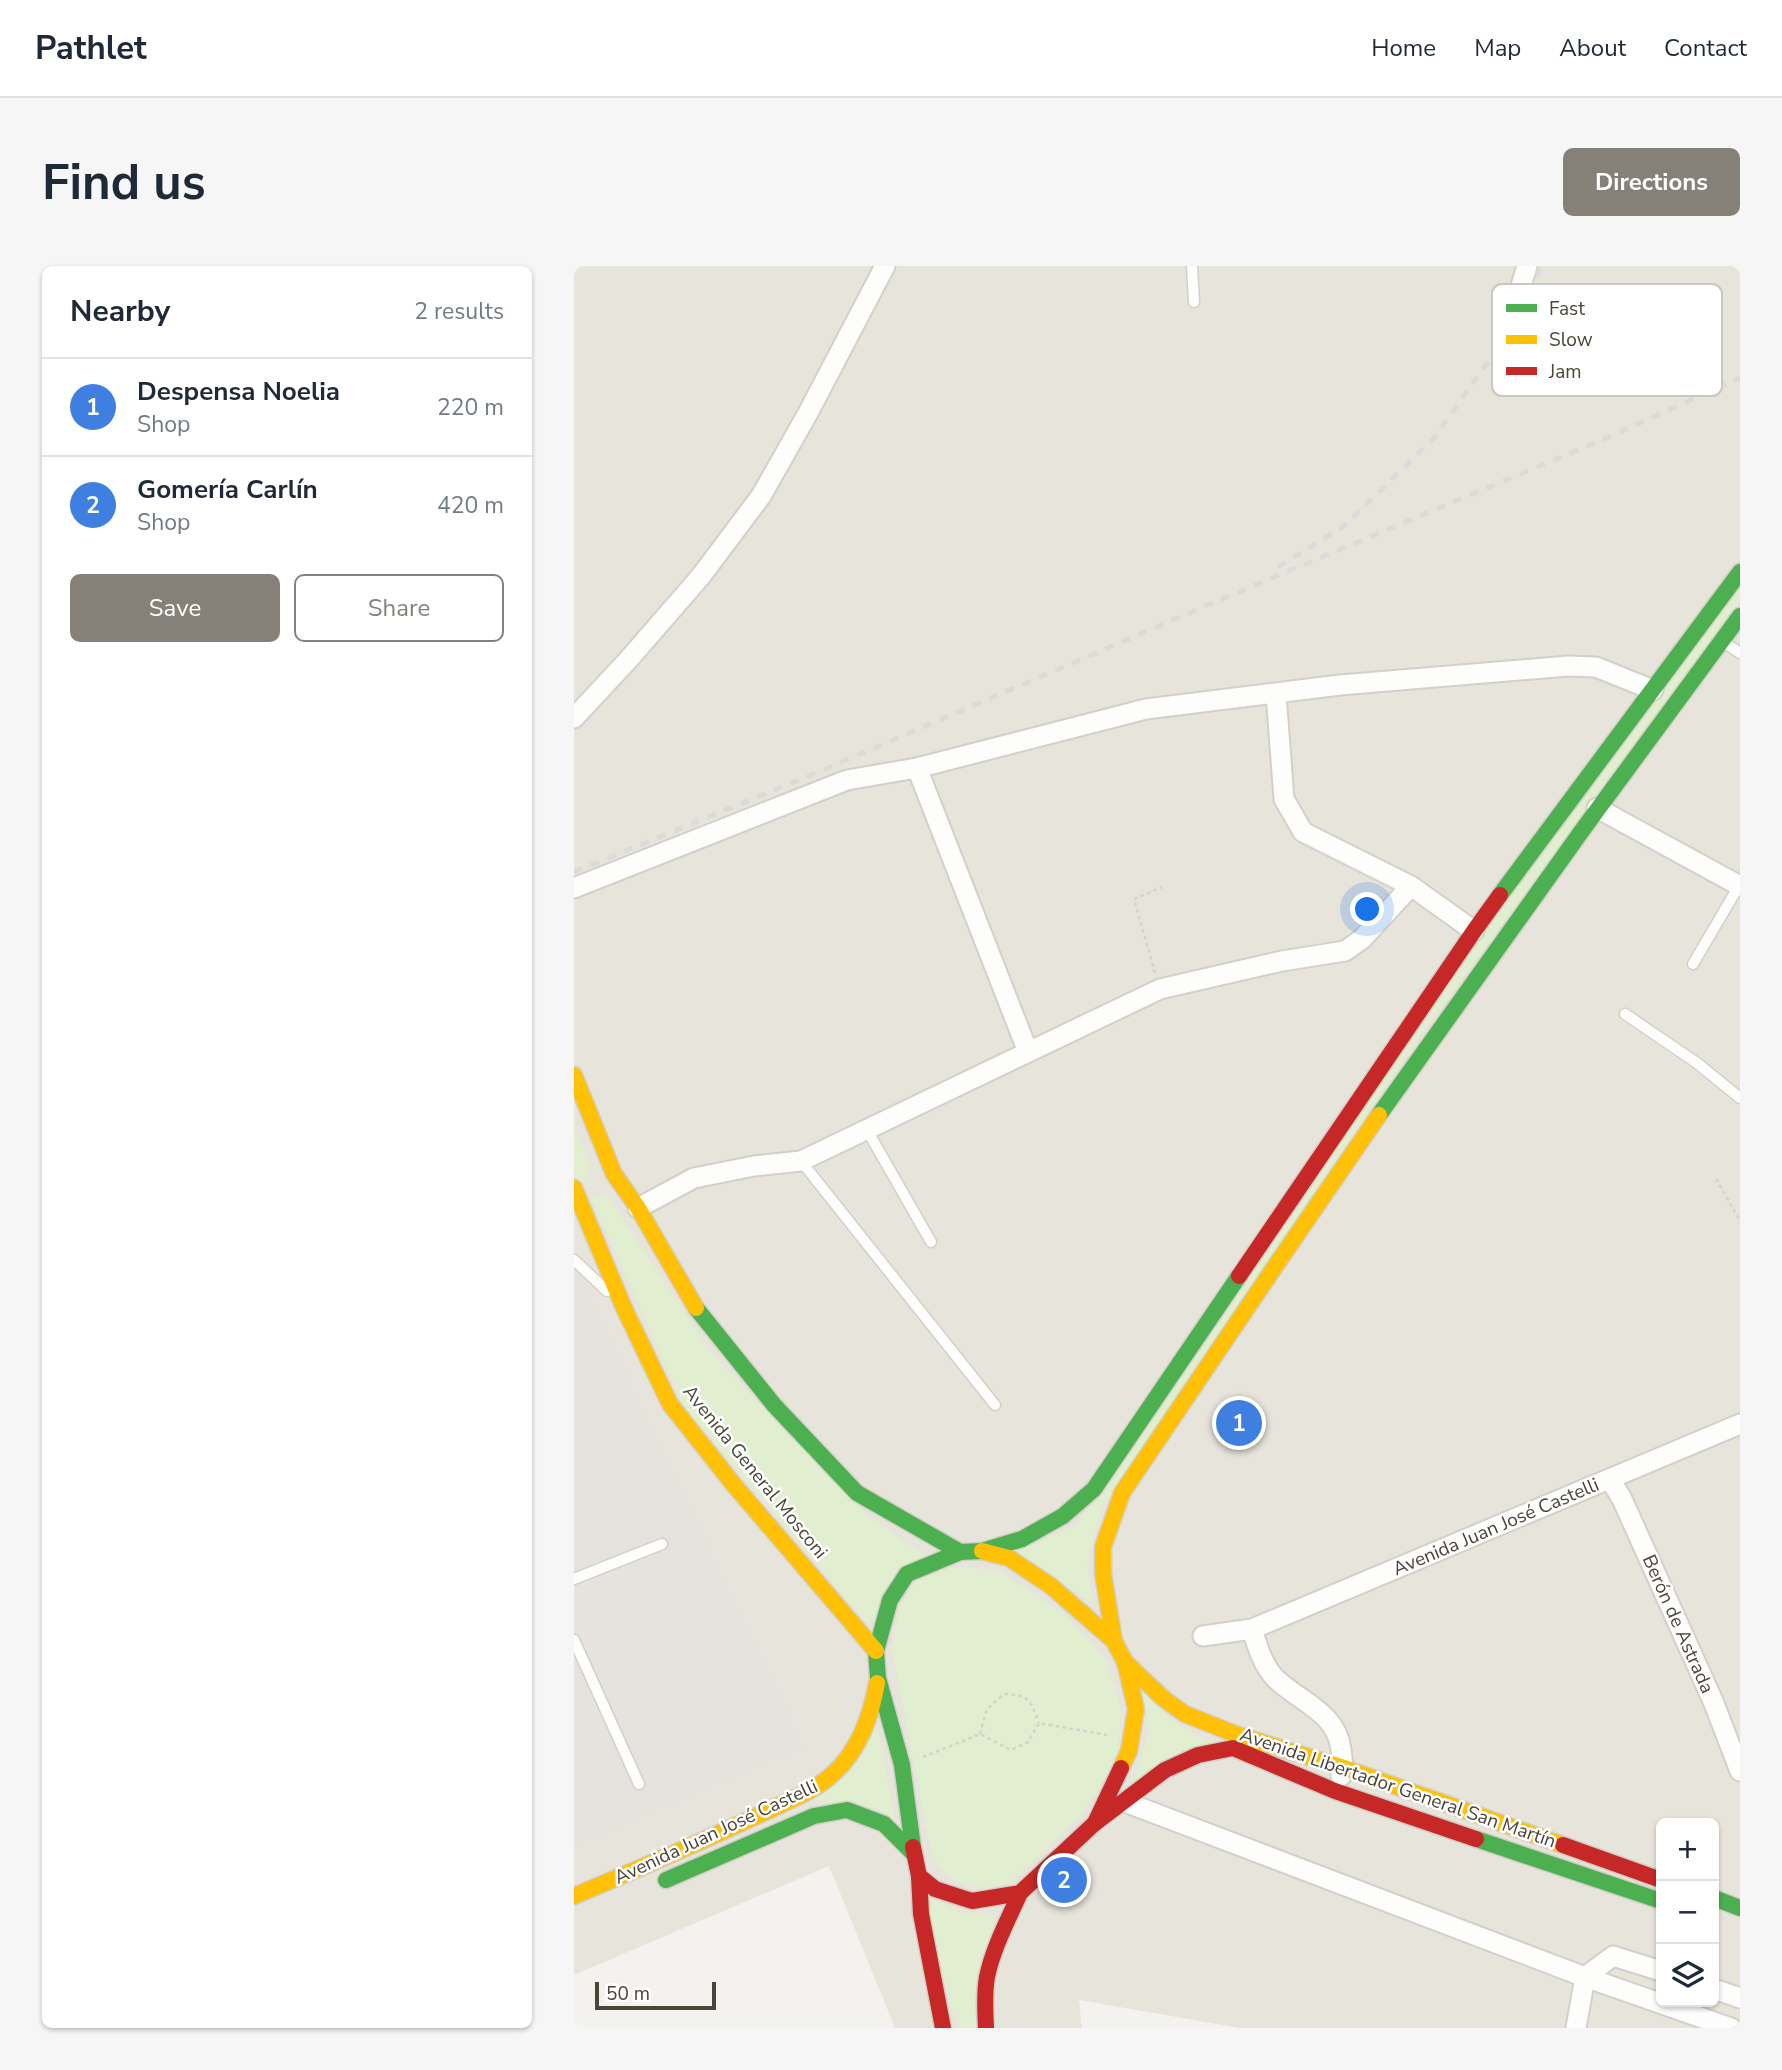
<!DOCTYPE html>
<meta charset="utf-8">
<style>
body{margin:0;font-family:"Nunito Sans",sans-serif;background:#f6f6f7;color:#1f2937}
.controls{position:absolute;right:21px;bottom:21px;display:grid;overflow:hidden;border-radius:10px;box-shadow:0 2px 5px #0004}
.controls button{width:63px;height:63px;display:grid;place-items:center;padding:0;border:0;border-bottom:2px solid #e0e1e3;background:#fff;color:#1f2937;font:35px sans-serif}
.scale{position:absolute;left:21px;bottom:18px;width:121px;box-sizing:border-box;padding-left:7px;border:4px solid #4b4439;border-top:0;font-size:19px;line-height:24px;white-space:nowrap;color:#4b4439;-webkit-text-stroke:5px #fff;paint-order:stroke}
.you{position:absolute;left:794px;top:644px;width:24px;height:24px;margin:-18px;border:5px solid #fff;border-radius:50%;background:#1a73e8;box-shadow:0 0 0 10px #1a73e833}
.badge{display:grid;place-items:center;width:46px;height:46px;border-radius:50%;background:#868178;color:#fff;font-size:23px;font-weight:700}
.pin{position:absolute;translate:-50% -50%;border:4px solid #fff;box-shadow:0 2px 7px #0006}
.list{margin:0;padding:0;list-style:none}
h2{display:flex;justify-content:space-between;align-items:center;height:91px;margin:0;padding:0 28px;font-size:30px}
h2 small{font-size:23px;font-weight:400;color:#747a83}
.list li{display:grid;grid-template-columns:46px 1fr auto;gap:21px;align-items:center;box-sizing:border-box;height:98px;padding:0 28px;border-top:2px solid #e0e1e3}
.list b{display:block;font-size:26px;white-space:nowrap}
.list p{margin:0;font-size:23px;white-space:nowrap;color:#747a83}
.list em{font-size:23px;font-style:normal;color:#747a83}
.actions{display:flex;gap:14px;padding:21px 28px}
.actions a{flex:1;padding:16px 0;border:2px solid #868178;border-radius:10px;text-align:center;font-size:24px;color:#868178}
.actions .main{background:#868178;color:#fff}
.icon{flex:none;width:38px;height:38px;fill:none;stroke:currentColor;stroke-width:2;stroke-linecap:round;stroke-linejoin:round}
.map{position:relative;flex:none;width:1166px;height:1762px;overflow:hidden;border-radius:10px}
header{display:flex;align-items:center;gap:42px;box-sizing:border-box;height:98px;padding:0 35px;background:#fff;border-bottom:2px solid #e0e1e3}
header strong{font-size:33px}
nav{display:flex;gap:38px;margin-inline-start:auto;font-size:24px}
.intro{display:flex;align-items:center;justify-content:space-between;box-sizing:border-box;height:168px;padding:0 42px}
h1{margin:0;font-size:49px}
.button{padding:18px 32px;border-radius:10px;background:#868178;color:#fff;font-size:24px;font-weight:700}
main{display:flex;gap:42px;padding:0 42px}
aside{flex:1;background:#fff;border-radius:10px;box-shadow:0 2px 5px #0004}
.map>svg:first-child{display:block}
</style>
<header>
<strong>Pathlet</strong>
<nav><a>Home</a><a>Map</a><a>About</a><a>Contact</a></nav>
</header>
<div class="intro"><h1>Find us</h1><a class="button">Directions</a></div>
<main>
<aside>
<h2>Nearby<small>2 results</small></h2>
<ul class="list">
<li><span class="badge" style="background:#3f7fe0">1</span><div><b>Despensa Noelia</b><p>Shop</p></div><em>220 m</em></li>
<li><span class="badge" style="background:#3f7fe0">2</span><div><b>Gomería Carlín</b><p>Shop</p></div><em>420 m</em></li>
</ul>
<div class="actions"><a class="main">Save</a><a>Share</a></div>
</aside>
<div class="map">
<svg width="1166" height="1762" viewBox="0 0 1166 1762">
<rect width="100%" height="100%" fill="#f4f2ee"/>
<path fill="#e7e4dc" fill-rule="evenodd" d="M0,0H1166V1762H666L505,1734L508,1762H321L255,1600L0,1709ZM1087,1557H1140V1736H1087Z"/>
<path fill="#e6e2de" d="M0,998L230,1481L0,1580Z"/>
<g fill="#e1eecf">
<path d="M1166,318V334L841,777L527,1243L513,1300L519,1338L442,1286L502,1259L829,772Z"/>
<path d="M0,862L18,900L10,916L4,915L0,905Z"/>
<path d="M32,928L137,1087L290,1246L350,1290L294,1358L111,1142L17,932Z"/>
<path d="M396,1301L425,1306L490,1348L531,1392L548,1445L542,1493L509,1547L436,1617L412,1622L383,1616L366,1602L356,1581L318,1382L326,1341L342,1316L374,1302Z"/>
<path d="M567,1419L592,1450L622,1469L642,1477L554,1527L564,1503L575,1465Z"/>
<path d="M303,1456L322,1559L237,1532Z"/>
<path d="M349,1629L387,1647L421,1649L401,1762H386L379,1747Z"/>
</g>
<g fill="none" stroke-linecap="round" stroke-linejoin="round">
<defs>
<g id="lane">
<path d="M618,0L620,36"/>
<path d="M1151,377L1166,387"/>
<path d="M1119,698L1166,618"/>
<path d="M1051,748L1123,797L1166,832"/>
<path d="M293,864L357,976"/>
<path d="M227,895L421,1139"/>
<path d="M0,994L33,1025"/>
<path d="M0,1313L88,1278"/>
<path d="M0,1374L65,1518"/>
</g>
<g id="street">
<path d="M941,40L953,0"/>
<path d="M702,428L710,533L729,566L837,620L900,665"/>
<path d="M0,452L55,393L127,310L187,230L234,147L311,0"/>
<path d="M343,502L454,786"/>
<path d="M1023,542L1166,620"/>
<path d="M0,622L273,514L343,502L572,443L766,419L994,400L1022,401L1079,424"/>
<path d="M64,942L120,912L180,900L227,895L586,723L708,695L771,685L788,673L837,620"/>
<path d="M1036,1213L1048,1233L1139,1435L1166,1505"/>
<path d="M678,1363C683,1380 689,1400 702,1413C726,1436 762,1446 767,1483C768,1493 770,1501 767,1510"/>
<path d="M629,1370L678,1363L1166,1158"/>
<path d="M551,1536L1011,1711L1157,1762"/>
<path d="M1140,1723L1166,1732"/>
<path d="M1002,1762L1011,1711L1039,1690L1087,1705"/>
</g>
<g id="fast">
<path d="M926,629L1166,306"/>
<path d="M805,849L1007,566L1166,350"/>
<path d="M122,1042L200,1139L283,1227L386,1286"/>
<path d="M408,1285L448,1273L489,1250L520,1223L665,1010"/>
<path d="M902,1573L1087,1635"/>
<path d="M339,1581L328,1499L304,1412L302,1385L316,1334L333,1308L386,1286L408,1285"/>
<path d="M92,1614L240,1550L273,1544L310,1558L340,1588"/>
<path d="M1140,1632L1166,1642"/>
</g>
<g id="slow">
<path d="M0,809L40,908L64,942L122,1042"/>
<path d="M0,922L50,1042L96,1138L160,1219L302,1385"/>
<path d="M408,1285L435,1292L477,1320L540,1375L551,1396L562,1443L555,1485L547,1502"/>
<path d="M540,1375L529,1307V1281L548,1227L698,1005L805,849"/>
<path d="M551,1396L590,1433L611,1448L661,1468L770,1502L989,1579"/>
<path d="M0,1630C64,1603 128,1576 191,1546C214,1535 241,1525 260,1507C286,1483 297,1450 303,1417"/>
</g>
<g id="jam">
<path d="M665,1010L900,665L926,629"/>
<path d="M521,1557L591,1504L624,1489L659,1482L761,1525L902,1573"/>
<path d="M989,1579L1087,1614"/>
<path d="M339,1581L345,1610L361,1623L398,1635L446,1627L521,1557L547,1502"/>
<path d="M345,1610L347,1648L369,1762"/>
<path d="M412,1762C411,1745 410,1728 413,1711C419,1682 434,1654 446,1627"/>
</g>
</defs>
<use href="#lane" stroke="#d2d0cb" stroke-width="13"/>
<use href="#street" stroke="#d2d0cb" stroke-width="23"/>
<use href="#fast" stroke="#d3cfc5" stroke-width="19"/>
<use href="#slow" stroke="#d3cfc5" stroke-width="19"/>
<use href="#jam" stroke="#d3cfc5" stroke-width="19"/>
<g stroke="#d3d2cc" stroke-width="2.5" stroke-dasharray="3.5 3.5" stroke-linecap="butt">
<path d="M581,707L560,633L588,621"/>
<path d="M1142,913L1166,955"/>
<path d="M406,1468L413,1443L430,1428C456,1429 456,1434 465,1457"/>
<path d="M349,1491L406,1468L437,1484L454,1476L465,1457L533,1469"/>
</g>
<use href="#lane" stroke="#fdfdfc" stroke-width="10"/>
<use href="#street" stroke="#fdfdfc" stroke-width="19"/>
<use href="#fast" stroke="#4caf50" stroke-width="16"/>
<use href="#slow" stroke="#ffc107" stroke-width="16"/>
<use href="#jam" stroke="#c62828" stroke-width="16"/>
<g stroke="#dbdbda" stroke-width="5" stroke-dasharray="9 9" stroke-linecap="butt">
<path d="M704,301L770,260L859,173L946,51L967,0"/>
<path d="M0,606L242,507L669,324L1030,173L1166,112"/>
</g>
</g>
<g text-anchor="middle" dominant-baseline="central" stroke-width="5" stroke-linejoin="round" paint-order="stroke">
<g font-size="19" fill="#4b4439" stroke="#fff">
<text transform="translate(181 1206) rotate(51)">Avenida General Mosconi</text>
<text transform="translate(922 1261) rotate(-23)">Avenida Juan José Castelli</text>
<text transform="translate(1104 1358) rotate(66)">Berón de Astrada</text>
<text transform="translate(824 1522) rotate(19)">Avenida Libertador General San Martín</text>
<text transform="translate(142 1566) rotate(-25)">Avenida Juan José Castelli</text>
</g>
</g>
<rect x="918" y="18" width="230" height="112" rx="10" fill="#fff" stroke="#c9c7c4" stroke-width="2"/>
<rect x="932" y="38" width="31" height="8" fill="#4caf50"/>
<rect x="932" y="69" width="31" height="9" fill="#ffc107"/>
<rect x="932" y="101" width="31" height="8" fill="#c62828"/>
<g font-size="19" fill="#4b4439">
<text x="975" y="49">Fast</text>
<text x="975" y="80">Slow</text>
<text x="975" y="112">Jam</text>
</g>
</svg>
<div class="controls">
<button>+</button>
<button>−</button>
<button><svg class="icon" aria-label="layers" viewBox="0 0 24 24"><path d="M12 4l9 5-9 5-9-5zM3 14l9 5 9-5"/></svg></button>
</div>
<div class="scale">50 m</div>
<div class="you"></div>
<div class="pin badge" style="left:665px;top:1157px;background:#3f7fe0">1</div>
<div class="pin badge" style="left:490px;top:1614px;background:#3f7fe0">2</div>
</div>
</main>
